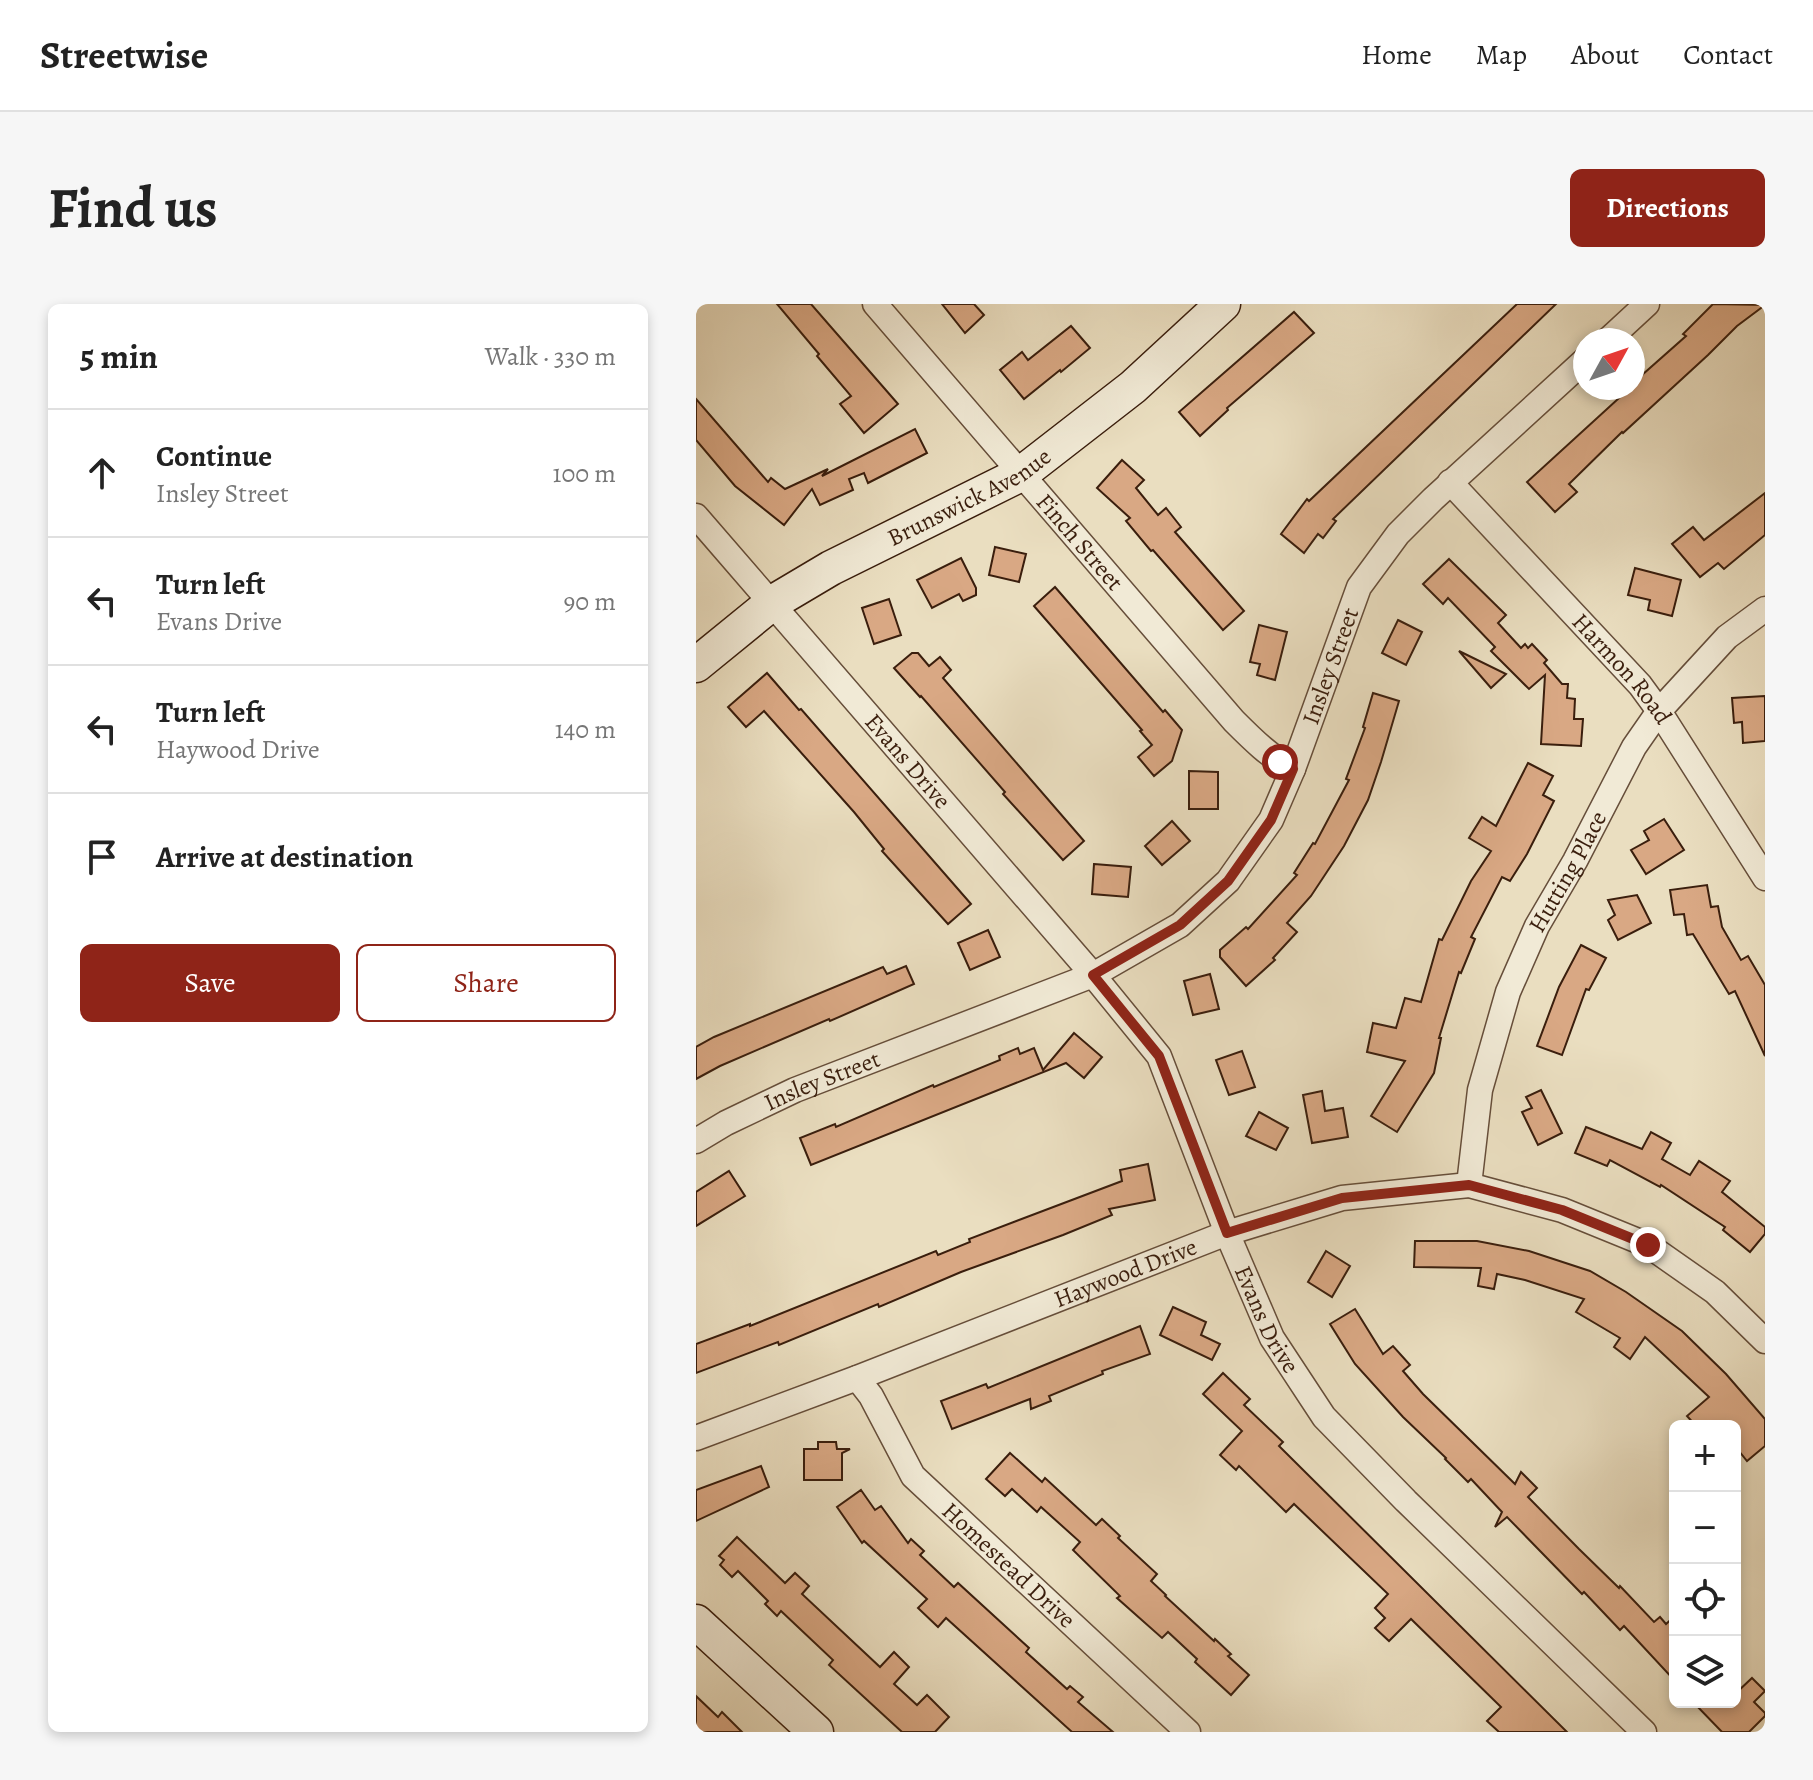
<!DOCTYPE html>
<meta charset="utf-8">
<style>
body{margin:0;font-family:Alegreya,serif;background:#f6f6f6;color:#222}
.controls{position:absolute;right:24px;bottom:24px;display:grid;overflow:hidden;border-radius:12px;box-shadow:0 4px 12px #0003}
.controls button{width:72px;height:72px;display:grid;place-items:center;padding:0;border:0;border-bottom:2px solid #e0e0e0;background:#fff;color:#222;font:40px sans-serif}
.compass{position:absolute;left:877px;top:24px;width:72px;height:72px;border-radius:50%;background:#fff;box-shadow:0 4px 12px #0003;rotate:50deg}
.stop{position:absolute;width:24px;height:24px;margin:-18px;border:6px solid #8f2418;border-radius:50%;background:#fff}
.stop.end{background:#8f2418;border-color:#fff;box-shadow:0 2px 8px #0008}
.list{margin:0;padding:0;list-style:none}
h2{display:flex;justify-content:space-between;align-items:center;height:104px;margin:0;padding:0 32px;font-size:34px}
h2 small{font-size:26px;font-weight:400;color:#767676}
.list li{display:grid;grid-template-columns:52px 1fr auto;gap:24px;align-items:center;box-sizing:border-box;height:128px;padding:0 32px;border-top:2px solid #e0e0e0}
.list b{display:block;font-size:30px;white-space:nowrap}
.list p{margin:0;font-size:26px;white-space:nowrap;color:#767676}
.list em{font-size:26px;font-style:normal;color:#767676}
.actions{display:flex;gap:16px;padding:24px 32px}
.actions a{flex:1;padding:18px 0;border:2px solid #8f2418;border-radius:12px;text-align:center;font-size:28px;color:#8f2418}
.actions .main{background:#8f2418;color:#fff}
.icon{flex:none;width:44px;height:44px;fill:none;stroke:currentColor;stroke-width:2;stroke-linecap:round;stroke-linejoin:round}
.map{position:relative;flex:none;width:1069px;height:1428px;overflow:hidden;border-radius:12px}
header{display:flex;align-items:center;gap:48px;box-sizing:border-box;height:112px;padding:0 40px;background:#fff;border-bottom:2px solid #e0e0e0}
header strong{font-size:38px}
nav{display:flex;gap:44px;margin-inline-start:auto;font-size:28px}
.intro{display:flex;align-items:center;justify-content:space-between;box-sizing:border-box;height:192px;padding:0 48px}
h1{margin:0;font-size:56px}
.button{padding:20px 36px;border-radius:12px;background:#8f2418;color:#fff;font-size:28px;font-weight:700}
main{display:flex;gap:48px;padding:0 48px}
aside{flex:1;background:#fff;border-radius:12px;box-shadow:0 4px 12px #0003}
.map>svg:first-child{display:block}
</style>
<header>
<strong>Streetwise</strong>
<nav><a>Home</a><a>Map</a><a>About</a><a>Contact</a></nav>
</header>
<div class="intro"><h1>Find us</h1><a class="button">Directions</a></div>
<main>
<aside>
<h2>5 min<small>Walk · 330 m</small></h2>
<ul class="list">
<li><svg class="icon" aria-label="ahead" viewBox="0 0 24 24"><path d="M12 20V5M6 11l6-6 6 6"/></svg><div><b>Continue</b><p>Insley Street</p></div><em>100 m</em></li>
<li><svg class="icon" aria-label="left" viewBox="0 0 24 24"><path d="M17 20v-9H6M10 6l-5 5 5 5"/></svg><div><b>Turn left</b><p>Evans Drive</p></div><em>90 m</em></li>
<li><svg class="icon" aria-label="left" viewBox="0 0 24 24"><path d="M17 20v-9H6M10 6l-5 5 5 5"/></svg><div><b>Turn left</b><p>Haywood Drive</p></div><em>140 m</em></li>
<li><svg class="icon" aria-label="arrive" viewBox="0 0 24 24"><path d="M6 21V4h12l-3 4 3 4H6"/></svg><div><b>Arrive at destination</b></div></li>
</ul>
<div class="actions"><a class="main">Save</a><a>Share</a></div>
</aside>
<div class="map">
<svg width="1069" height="1428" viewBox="0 0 1069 1428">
<rect width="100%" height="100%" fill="#eadec0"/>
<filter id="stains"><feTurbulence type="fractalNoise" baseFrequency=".0025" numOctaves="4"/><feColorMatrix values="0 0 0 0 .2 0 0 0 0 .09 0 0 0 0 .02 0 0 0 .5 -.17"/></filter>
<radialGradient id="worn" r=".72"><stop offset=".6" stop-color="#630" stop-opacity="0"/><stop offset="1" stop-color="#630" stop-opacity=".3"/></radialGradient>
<g fill="#d9a884" stroke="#3a1e0d" stroke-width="2">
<path d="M81,0H115L202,100L168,129L144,100L155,92L121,52L123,50Z"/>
<path d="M246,0H278L288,11L269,29Z"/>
<path d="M821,0H860L637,215L640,217L627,234L622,230L608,249L585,230L611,195L613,197Z"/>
<path d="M1017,0L1069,1L1041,22L1012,51L927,129L926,128L873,180L881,188L859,208L831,178L934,84H937V79L990,32L987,30Z"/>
<path d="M598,8L618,29L531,104L532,106L504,132L483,108Z"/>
<path d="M375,22L394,44L365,68L364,66L328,95L304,66L326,48L332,56Z"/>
<path d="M0,95L72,178L75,174L89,185L132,165L126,172L219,125L231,149L172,179L168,169L153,175L157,186L124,201L116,185L88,221L39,182L0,136Z"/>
<path d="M426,156L448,176L440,184L462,211L470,204L485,223L479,228L548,307L527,326L457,246L455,247L430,217L434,214L401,184Z"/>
<path d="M1069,189V231L1028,265L1022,259L1004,273L976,240L997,223L1008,236Z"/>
<path d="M299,243L330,250L323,278L293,271Z"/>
<path d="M265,254L280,284V291L267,297L263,290L236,304L221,276Z"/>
<path d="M753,255L810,311L802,319L825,344L829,340L832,344L836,340L851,356L848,359L866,380H872L871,394L879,395L878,415H887L885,442L845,440L849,371L833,385L795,347L799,343L752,294L747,300L727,280Z"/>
<path d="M939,264L985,276L976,312L952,306L954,296L932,291Z"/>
<path d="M359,283L467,408L469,406L486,426L476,457L458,472L442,453L456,441L444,427L446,426L338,302Z"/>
<path d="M193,295L205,331L178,340L166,304Z"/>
<path d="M702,316L726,328L710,361L686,349Z"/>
<path d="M563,321L591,328L579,376L561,371L564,360L554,358Z"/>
<path d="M763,347L810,370L795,384Z"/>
<path d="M216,349H222L233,362L244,353L255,366L247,374L388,537L367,556L307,490L309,488L225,392L224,393L198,364Z"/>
<path d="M71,369L103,406L105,405L275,600L252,620L186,547L188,545L158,508L68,407L50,423L32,403Z"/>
<path d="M677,389L703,397L685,458L672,496L648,542L615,592L591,619L601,628L577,654L579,656L550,682L524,653V646L550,623L552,625L601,571L598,569L617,539L619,540L653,476L650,475L669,424L667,423Z"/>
<path d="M1069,392V437L1047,439L1046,418L1038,419L1036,394Z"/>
<path d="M832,459L857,472L847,491L858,497L831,550L814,577L806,573L775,633L779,635L765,669L763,668L743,734H745L738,769L701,828L675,812L709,757L671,748L677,719L700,724L709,694L725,698L743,635L746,636L775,577L795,547L773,534L786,513L800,522Z"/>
<path d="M493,467L522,468V505H493Z"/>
<path d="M968,515L988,546L950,570L935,546L953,536L948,527Z"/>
<path d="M476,517L494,537L466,561L449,542Z"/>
<path d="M398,560L435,563L432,593L396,590Z"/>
<path d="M1011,581L1015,603L1022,602L1026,623L1045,656L1052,652L1069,681V752L1039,687L1033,690L997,630L991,631L988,610L978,611L974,586Z"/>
<path d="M941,591L955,619L922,636L912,616L919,611L912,596Z"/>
<path d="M292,626L304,653L274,666L262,639Z"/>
<path d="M885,641L910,654L893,686L890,685L866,751L841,742L863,683Z"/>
<path d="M210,662L218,680L134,717L133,715L24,762L0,775V743L18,733L187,663L191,670Z"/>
<path d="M514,670L523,705L497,711L488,677Z"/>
<path d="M378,729L406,753L388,774L370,759L115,861L104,834L139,820L140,823L237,781L238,783L304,756L303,752L322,744L324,750L338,744L347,766Z"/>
<path d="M546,747L559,783L533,791L520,756Z"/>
<path d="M845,786L866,829L842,841L826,808L836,804L830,793Z"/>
<path d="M626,787L629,807L647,804L652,833L616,839L607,791Z"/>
<path d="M563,808L592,824L580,846L550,832Z"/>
<path d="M890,823L946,845L955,828L975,839L966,855L994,871L1003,857L1034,877L1026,888L1069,923V930L1054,948L1027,926L1029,923L965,881L964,883L914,856L911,862L879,849Z"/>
<path d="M452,860L459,896L413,905L416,911L367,931L265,968L183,1003L182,1000L83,1041L82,1038L0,1069V1040L54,1020V1022L240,947L242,951L274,938L273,935L426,877L424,866Z"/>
<path d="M33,867L49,892L0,922V888Z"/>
<path d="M719,937H781L833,947L894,967L930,988L986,1027L1030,1070L1069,1115V1142L1051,1157L1039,1142V1122H1000L991,1112L1013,1093L949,1033L934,1055L918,1043L924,1034L880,1008L888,995L829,976L801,970L798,985L782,982L785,964L718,963Z"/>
<path d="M630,947L654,962L636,993L612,978Z"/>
<path d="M477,1003L510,1018L505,1031L524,1040L516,1056L464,1031Z"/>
<path d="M659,1005L687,1050L697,1042L714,1061L707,1067L727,1090L819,1180L825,1168L841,1184L832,1193L883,1245L923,1284L924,1282L958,1318L964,1313L970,1320L979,1312V1377L928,1322L924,1326L888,1288L886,1290L811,1213L799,1223L806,1208L775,1175L772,1178L749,1155L750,1154L707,1113L659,1060L634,1020Z"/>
<path d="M444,1022L454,1050L406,1067L407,1070L353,1092L355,1097L335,1105L334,1095L256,1125L245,1097L290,1080L292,1084Z"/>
<path d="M527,1069L554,1095L548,1101L587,1138L583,1142L871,1428H803L791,1417L805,1403L715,1315L693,1337L679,1324L689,1314L679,1304L692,1290L598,1200L590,1208L543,1162L540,1166L524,1151L546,1127L507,1090Z"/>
<path d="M122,1138H140L141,1145H154L146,1149V1176H108V1145H122Z"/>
<path d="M314,1149L346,1178L349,1174L400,1221L406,1215L424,1232L422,1234L461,1270L455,1277L470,1291L469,1292L518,1337L519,1335L535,1350L532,1352L553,1371L535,1391L499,1358L501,1355L472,1328L466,1334L421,1294L424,1292L377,1246L384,1238L345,1203L341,1208L316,1185L309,1192L290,1175Z"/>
<path d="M65,1162L73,1183L0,1217V1186Z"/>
<path d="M165,1186L179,1206L185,1202L212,1239L215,1235L228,1247L224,1251L258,1283L262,1279L333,1344L330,1348L371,1385L374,1382L387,1393L382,1398L417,1428H376L250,1314L242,1323L222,1304L231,1295L168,1237L166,1239L141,1203Z"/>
<path d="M41,1233L89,1279L99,1269L113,1282L106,1290L184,1363L198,1348L213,1363L198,1380L221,1401L231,1391L253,1413L239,1428H206L133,1361L137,1356L85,1307L81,1312L69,1300L72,1297L42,1267L36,1273L24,1261L28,1256L23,1252Z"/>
<path d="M1056,1374L1069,1387L1058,1398L1069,1409V1412L1053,1428H1026L997,1398H1039V1390Z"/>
<path d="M0,1392L22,1413L26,1408L46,1428H0Z"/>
</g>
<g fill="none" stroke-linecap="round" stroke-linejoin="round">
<defs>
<g id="street">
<path id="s1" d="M179,0L538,417C557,436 574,453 597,465"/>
<path d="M912,36L951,0"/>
<path id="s2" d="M754,178L944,381L963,407L1069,574"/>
<path id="s3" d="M0,212L397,671L463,752L531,929L576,1034L628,1113L710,1197L948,1428"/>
<path id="s4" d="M0,837L30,819L99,786L397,671L484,621L532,577L575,516L597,465L663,283L702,230L737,195L889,56"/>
<path id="s5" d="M773,881L784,786L812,688L841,622L879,557L938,443L963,407L1031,333L1069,305"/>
<path id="s6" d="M161,1074L175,1092L217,1172L492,1428"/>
<path id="s7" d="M0,1134L161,1074L531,929L646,894L773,881L866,906L952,941L1019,988L1069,1037"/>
</g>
<g id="secondary">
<path id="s8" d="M0,361L76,299L135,264L325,170L437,83L527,0"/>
<path d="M0,1318L120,1428"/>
</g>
</defs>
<use href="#street" stroke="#664e3a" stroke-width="27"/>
<use href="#secondary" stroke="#3a1e0d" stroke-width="37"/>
<use href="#street" stroke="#f1ead6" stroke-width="24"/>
<use href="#secondary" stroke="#f1ead6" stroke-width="34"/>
</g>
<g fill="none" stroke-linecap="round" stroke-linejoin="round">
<path stroke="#8f2418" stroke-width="10" d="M584,458L597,465L575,516L532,577L484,621L397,671L463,752L531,929L646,894L773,881L866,906L952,941"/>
</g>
<g text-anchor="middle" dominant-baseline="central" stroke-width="6" stroke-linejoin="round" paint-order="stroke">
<g font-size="24" fill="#3a1e0d" stroke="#f1ead6">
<text stroke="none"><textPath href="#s8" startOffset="322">Brunswick Avenue</textPath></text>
<text stroke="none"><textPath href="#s1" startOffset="314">Finch Street</textPath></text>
<text stroke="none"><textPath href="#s4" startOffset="836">Insley Street</textPath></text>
<text stroke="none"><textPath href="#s2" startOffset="254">Harmon Road</textPath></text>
<text stroke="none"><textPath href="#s3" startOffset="324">Evans Drive</textPath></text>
<text stroke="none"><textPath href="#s5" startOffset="332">Hutting Place</textPath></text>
<text stroke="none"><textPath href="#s4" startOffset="140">Insley Street</textPath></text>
<text stroke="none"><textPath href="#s7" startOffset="460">Haywood Drive</textPath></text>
<text stroke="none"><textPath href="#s3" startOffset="996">Evans Drive</textPath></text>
<text stroke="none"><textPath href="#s6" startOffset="244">Homestead Drive</textPath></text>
</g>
</g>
<rect width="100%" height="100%" filter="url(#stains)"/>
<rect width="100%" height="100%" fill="url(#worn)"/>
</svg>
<div class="controls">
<button>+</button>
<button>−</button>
<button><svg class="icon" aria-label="locate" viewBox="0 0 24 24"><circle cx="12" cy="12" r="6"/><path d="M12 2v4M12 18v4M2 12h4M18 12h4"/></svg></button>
<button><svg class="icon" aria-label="layers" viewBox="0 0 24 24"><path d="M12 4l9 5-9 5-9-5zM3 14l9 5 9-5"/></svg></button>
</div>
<svg class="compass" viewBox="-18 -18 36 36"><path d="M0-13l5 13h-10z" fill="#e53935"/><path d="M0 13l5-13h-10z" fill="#767676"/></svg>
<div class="stop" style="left:584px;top:458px"></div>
<div class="stop end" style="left:952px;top:941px"></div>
</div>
</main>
